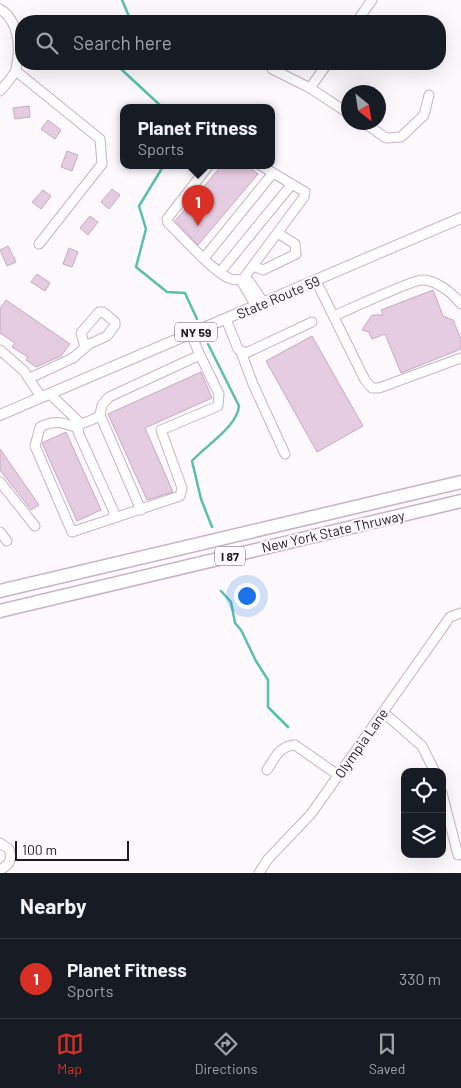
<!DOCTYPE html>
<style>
body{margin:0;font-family:Barlow,sans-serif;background:#242831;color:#f1f3f6}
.controls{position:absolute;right:15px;bottom:15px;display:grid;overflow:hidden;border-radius:10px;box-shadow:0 5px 20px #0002}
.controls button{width:45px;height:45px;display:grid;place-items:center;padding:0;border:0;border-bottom:1px solid #363941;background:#171b24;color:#f1f3f6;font:25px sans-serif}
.compass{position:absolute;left:341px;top:85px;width:45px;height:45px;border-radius:50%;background:#171b24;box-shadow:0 5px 20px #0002;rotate:150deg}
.scale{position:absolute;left:15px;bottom:12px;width:114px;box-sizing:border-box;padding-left:5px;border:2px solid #211920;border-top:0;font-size:14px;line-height:18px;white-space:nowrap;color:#211920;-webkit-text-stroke:4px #fef9fd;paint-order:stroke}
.you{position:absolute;left:246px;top:595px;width:18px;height:18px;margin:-12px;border:4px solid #fff;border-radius:50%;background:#1a73e8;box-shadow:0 0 0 8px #1a73e833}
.badge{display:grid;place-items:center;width:32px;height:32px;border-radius:50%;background:#d93025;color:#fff;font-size:16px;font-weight:700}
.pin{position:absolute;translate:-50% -41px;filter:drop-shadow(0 1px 2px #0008)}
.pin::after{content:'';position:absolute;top:26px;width:18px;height:15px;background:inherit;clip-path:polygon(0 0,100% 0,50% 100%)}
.popup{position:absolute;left:120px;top:104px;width:155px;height:65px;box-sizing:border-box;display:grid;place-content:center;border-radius:10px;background:#171b24;filter:drop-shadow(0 1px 4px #0005);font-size:16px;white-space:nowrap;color:#9ea1a6}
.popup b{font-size:19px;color:#f1f3f6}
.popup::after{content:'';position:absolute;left:50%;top:100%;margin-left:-10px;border:10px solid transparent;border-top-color:#171b24}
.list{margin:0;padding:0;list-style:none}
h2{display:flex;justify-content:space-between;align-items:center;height:65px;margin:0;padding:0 20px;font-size:21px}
h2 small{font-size:16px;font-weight:400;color:#9ea1a6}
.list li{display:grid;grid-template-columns:32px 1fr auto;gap:15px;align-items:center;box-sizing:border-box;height:80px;padding:0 20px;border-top:1px solid #363941}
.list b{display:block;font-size:19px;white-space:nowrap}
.list p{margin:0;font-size:16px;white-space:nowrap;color:#9ea1a6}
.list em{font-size:16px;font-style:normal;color:#9ea1a6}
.icon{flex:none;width:28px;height:28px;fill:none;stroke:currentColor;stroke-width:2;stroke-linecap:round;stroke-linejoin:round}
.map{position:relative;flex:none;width:461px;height:873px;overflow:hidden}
.search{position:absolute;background:#171b24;box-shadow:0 5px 20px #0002;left:15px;right:15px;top:15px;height:55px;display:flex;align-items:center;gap:12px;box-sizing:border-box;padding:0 18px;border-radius:20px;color:#9ea1a6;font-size:19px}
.sheet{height:145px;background:#171b24}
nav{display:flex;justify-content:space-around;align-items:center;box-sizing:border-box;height:70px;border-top:1px solid #363941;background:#171b24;font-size:14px;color:#9ea1a6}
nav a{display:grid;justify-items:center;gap:2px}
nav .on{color:#d93025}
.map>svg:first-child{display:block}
</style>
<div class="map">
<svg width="461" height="873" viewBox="0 0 461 873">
<rect width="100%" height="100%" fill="#fef9fd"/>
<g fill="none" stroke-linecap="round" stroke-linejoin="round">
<g stroke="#57bfab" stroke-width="2.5">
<path d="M122,0L131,21"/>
<path d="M121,69L162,107"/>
<path d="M164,165L139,206L146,229L136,267L167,292L185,293L197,319"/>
<path d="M208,344L239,406C237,427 205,446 192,461L201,499L212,527"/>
<path d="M221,591L231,602L235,623L241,630L256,661L268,680V707L288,727"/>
</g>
</g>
<g fill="#e6cce1" stroke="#c3abbf">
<path d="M29,106L30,117L15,119L13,108Z"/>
<path d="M48,120L61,130L55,139L41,129Z"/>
<path d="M67,151L78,155L72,171L61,167Z"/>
<path d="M222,165H247L258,174L198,245L175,221Z"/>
<path d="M112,189L120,195L109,209L101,202Z"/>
<path d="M43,190L51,196L41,209L32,202Z"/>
<path d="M90,216L98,222L88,235L80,228Z"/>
<path d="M8,246L16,262L7,266L0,250Z"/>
<path d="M69,248L78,252L72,267L63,264Z"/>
<path d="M37,274L50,283L45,291L31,282Z"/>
<path d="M433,290L443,316L453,320L461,339V349L401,373L385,334L372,339L369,332L362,330L372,315H383L381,310Z"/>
<path d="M6,300L70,344L61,356L36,367L26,360L28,357L12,347L15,343L0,333V309Z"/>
<path d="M312,336L363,426L317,452L266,361Z"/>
<path d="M201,372L212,398L145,428L173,492L147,500L108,414Z"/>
<path d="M66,432L101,510L77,521L42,443Z"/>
<path d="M0,449L39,505L31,510L0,470Z"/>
</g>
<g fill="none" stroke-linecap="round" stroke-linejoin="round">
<defs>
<g id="minor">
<path d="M0,9C19,21 21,48 16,69C14,76 5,85 0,91"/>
<path d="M357,21L372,0"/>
<path d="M272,69L310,88L348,113"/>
<path d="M16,71L100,139L102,164L39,244"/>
<path d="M310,88L327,64"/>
<path d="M363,122L386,138L401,137L424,115L429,95"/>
<path d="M209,165L167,219L168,223C182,236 215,274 231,279C235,280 239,280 243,279L304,197L305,192L260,165"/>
<path d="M204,258L273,173"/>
<path d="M253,266L263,270L296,254L295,244L279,234"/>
<path d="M220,272L292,184"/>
<path d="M316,281L365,380L372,388H379L461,358"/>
<path d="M256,306L243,284V279L249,281L264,303"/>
<path d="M334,316C348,310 412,280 422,280C437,280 452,293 461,304"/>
<path d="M226,319L238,349L246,353L312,322"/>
<path d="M191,334L200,355L109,397L102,405L100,415C91,422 83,422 75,427C62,422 54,420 40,427L35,446L72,532L180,496L182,488L161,430L218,406L219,394L200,355"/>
<path d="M0,350L24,371L41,397"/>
<path d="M241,352L253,384L285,454"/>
<path d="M30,378L73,358L89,344L107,336L115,325V322L103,312H99L81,333L85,347"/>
<path d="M50,394L80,423"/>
<path d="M100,415L141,510"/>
<path d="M80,423L78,432L114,512L113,518"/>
<path d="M0,482L35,526"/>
<path d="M0,532L7,541"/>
<path d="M383,712L422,746L435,772"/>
<path d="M267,770C275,758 279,746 295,745L338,775"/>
<path d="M442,793L458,855"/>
<path d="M0,843L9,849C13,860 9,865 0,870"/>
<path d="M259,873L268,859L311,814L450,617L461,613"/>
</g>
<path id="major" d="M0,415L461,218"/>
<g id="highway">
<path d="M0,591L461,482"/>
<path d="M0,611L461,501"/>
</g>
</defs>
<use href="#minor" stroke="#c9b1c5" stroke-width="11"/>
<use href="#major" stroke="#c9b1c5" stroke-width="12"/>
<use href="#highway" stroke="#c9b1c5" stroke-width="15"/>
<use href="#minor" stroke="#fff" stroke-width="9"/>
<use href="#major" stroke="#fff" stroke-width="10"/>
<use href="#highway" stroke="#fff" stroke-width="12"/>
</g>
<g text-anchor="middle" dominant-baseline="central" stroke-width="4" stroke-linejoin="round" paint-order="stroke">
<g fill="#fef9fd" stroke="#635c62" stroke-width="1">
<rect x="175" y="322.5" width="42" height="19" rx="4"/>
<rect x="215" y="546.5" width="30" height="19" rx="4"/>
</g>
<g font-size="12" font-weight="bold" fill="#211920">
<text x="196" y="332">NY 59</text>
<text x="230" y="556">I 87</text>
</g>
<g font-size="14" fill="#211920" stroke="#fef9fd">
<text transform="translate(278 297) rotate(-23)">State Route 59</text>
<text transform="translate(333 531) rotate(-13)">New York State Thruway</text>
<text transform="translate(361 743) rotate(-55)">Olympia Lane</text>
</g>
</g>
</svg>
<div class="controls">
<button><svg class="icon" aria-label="locate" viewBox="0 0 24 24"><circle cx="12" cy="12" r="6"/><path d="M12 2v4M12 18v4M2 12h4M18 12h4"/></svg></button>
<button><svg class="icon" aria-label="layers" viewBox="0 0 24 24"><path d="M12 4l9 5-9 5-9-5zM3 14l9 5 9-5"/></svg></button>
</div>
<svg class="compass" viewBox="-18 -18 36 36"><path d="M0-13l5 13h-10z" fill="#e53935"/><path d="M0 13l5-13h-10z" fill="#9ea1a6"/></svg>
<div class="scale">100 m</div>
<div class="you"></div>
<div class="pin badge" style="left:198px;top:226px">1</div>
<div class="popup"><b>Planet Fitness</b>Sports</div>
<div class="search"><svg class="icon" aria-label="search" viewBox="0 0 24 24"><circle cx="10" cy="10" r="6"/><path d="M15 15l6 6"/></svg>Search here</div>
</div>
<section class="sheet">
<h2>Nearby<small></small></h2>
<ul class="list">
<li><span class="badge">1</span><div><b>Planet Fitness</b><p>Sports</p></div><em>330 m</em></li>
</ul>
</section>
<nav>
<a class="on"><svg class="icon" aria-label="map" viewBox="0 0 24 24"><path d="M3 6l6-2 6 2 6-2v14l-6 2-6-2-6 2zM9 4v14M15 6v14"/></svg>Map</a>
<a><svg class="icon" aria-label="directions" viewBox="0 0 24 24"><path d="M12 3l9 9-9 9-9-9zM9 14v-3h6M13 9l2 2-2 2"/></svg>Directions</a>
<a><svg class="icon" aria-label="saved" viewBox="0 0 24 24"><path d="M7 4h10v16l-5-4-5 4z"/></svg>Saved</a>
</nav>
